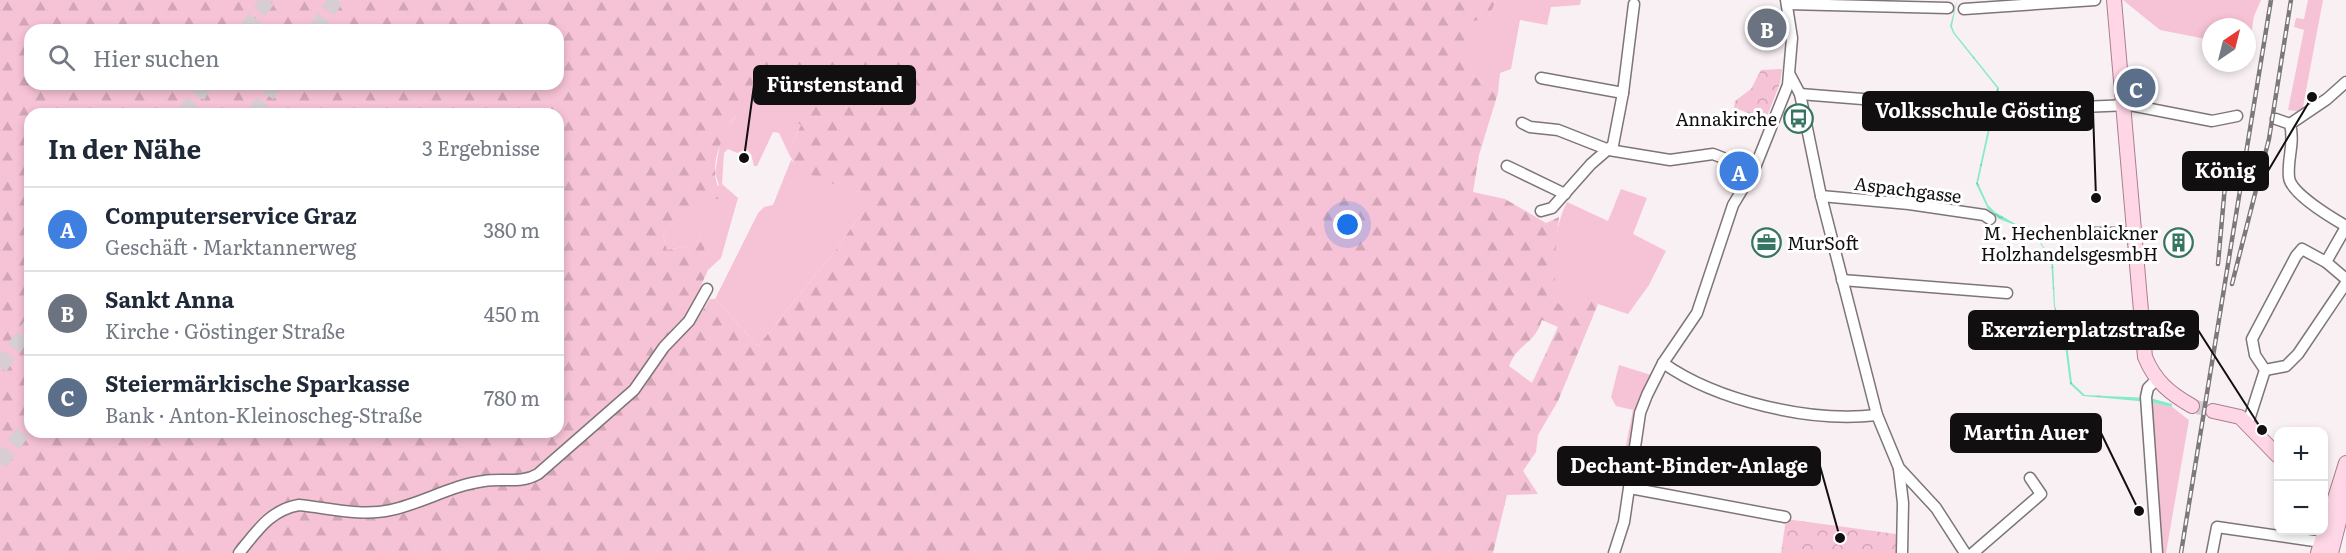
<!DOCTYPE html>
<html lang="de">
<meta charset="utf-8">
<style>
body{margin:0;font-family:Literata,serif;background:#f6f6f7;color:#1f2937}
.controls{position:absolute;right:18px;bottom:18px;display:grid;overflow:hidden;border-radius:12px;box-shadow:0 3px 9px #0003}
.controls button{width:54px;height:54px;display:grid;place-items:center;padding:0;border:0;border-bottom:2px solid #e0e1e3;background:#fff;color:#1f2937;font:30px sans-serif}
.compass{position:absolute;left:2202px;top:18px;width:54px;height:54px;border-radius:50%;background:#fff;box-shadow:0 3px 9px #0003;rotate:35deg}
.you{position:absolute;left:1348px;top:225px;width:21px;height:21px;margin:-15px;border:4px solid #fff;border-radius:50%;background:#1a73e8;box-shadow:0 0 0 9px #1a73e833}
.badge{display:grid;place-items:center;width:39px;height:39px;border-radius:50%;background:#1a73e8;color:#fff;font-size:20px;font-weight:700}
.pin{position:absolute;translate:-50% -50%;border:3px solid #fff;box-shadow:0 2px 6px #0006}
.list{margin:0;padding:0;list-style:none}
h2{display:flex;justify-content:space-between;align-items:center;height:78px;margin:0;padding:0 24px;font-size:26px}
h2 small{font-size:20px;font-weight:400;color:#747a83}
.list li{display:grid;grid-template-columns:39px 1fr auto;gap:18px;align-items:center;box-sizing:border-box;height:84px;padding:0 24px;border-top:2px solid #e0e1e3}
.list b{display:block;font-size:22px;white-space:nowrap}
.list p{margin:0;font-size:20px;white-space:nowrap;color:#747a83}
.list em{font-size:20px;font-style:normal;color:#747a83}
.icon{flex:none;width:33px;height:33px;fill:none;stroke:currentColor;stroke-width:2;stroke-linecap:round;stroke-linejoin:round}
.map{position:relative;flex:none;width:2346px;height:553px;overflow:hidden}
.search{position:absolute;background:#fff;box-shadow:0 3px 9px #0003;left:24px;top:24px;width:540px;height:66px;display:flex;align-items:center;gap:15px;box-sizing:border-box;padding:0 21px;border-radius:18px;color:#747a83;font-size:22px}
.panel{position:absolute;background:#fff;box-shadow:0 3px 9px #0003;left:24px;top:108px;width:540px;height:330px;border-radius:18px}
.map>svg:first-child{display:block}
</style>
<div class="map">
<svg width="2346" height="553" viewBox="0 0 2346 553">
<defs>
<pattern id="forest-firs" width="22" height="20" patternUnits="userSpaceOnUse" patternTransform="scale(1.5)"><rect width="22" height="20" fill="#f6c2d6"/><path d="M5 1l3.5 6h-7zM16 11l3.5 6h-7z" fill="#d2a6b7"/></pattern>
<pattern id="park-crowns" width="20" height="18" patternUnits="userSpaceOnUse" patternTransform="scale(1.5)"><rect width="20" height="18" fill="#f6c2d6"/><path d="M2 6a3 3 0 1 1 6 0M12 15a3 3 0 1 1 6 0" fill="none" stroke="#d2a6b7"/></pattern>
<pattern id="water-ripples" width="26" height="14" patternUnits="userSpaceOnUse" patternTransform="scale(1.5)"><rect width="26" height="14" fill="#87eacb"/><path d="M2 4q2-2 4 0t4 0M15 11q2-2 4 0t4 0" fill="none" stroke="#74c8ad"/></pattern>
</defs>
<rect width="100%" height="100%" fill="#f9f0f4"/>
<g fill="#f6c2d6">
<path d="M1496,0H1581L1580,5L1551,7L1547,25L1520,20L1511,69L1500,73L1498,93L1470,73V21L1489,17Z"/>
<path d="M2123,0H2261L2254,16L2249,48L2247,27H2211V40L2160,30Z"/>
<path d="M2308,0H2323L2302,112L2288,110L2304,30L2294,27L2296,18L2304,19Z"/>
<path d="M761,95H783L801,125L788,152L779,133L773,132L757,166H754L751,154L746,149L737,153L728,149L724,153L722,184L738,198L721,258L708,270L701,237L692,249L687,246L667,250L663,234L683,208L706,199L719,185L715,173L721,138L742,106Z"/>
<path d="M791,160L824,180L859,192V217L835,251L758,346L715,299L758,213L764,207L773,205Z"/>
<path d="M1621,189L1647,198L1633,234L1666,251L1649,285L1628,314L1598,304L1587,295L1574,318L1549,295C1557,283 1554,273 1555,258C1555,239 1558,220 1567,202L1608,221Z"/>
<path d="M1619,365L1651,375L1644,392L1630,455H1624L1633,410L1616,406L1611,397Z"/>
<path d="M2149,402L2172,407L2189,420L2166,553H2160Z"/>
</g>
<path fill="url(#forest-firs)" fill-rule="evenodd" d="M0,0H1496L1489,17L1470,22V73L1498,93L1479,155L1473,192L1505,199L1546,223L1559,217L1555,257V286L1550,296L1574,317L1587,294L1598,304L1558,401L1538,435L1536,452L1523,471L1538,494L1507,495L1493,553H0ZM30,30H558V84H30ZM783,95L791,119L801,125L788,152C798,177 836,184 859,192V217L835,251L758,346L715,299H710C697,319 687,341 661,345L664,338L689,313L708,270L702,236L692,248L687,246L667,250L663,234C679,214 692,198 720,199C720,190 715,181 715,172C714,148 735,104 760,96C766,94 776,95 783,95ZM30,114H558V432H30ZM1542,320L1558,327L1532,383L1509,366C1519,341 1533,347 1542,320Z"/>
<g fill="url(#park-crowns)">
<path d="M1782,69L1780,83L1766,119L1734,108L1735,101L1751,89L1761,70Z"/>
<path d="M1786,519L1896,534L1899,553H1781Z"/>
</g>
<path fill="url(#water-ripples)" d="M1957,0L1952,26L1954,32L1999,88L1978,183L1988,205L1995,212L2036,236L2053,260L2055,306L2066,336L2072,383L2085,395L2150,398L2172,404V407L2149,402L2083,396L2070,384L2064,337L2054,307L2051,260L2038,240L2015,225L1999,219L1988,209L1976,184L1997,88L1953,33L1950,26Z"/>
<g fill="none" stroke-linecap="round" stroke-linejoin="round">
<path stroke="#d6ced2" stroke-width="14" stroke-dasharray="14 7" stroke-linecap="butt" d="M2192,406L2213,411"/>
<g stroke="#d6ced2" stroke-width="15" stroke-dasharray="15 8" stroke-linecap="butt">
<path d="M246,30L268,0"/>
<path d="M315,30L336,0"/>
<path d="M184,114L206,84"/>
<path d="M254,114L275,84"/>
<path d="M0,367L30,326"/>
<path d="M0,463L30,422"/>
</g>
<defs>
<g id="minor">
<path d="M1787,4L1948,8"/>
<path d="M1964,9L2095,0"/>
<path d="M1790,75L1800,94L1821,196L1877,415L1899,468L1936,508L1965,553"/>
<path d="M1541,78L1623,93"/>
<path d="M1800,94L1987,109"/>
<path d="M2010,110L2130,105L2212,121L2237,116"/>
<path d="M2276,119L2290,124C2295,143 2287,159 2289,177C2290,193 2332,218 2346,226"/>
<path d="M1522,123L1530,127L1558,130L1609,150L1670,160L1713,154L1754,170"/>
<path d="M2290,124L2327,99L2346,82"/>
<path d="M1507,166L1565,194"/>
<path d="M1821,196L1909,204L1984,215L1990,219"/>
<path d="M1541,211L1552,208L1591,164L1613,145L1623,93L1634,4"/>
<path d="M2092,233H2134"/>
<path d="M2326,262L2346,227"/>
<path d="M1842,280L2007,293"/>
<path d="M1663,363C1717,401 1811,423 1877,415"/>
<path d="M2265,370L2286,366L2298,354L2346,283"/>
<path d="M2156,380L2148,388L2146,397L2157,553"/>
<path d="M2248,423L2265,370L2255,355L2252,339L2296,256L2302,249L2326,262L2346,279"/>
<path d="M1899,469L1903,503L1902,553"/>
<path d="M1630,488L1785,517"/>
<path d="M239,553C257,531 270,510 299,505C329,508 361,517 391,510C423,503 452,485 484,481C504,478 521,484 538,474L634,390L664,347L689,321L707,289"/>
<path d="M1614,553L1624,522L1640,413L1647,395L1663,363L1697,313L1733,205L1754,170L1788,85L1792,38L1786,0"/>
<path d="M1973,553L2041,494L2030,478"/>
<path d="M2212,553L2217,527L2321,542"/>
</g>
<g id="major">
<path d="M2114,0L2145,357C2155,381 2169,393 2192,406"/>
<path d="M2213,411L2240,417L2278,456"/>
<path d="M2318,553L2346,463"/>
<path d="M2331,553L2346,494"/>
</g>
</defs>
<use href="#minor" stroke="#7d7578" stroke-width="13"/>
<use href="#major" stroke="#ab7e90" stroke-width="16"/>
<use href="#minor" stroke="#fff" stroke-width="10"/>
<use href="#major" stroke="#fed6e6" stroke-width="14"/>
<defs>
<g id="rail">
<path d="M2218,264L2227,163"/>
<path d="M2232,284L2269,139L2291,0"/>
<path d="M2181,553L2271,0"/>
</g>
</defs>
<use href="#rail" stroke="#7d787a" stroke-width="4.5"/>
<use href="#rail" stroke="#fff" stroke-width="2" stroke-dasharray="7" stroke-linecap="butt"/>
</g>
<defs>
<symbol id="bus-ring" viewBox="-11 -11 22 22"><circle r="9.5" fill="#fff" stroke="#377563" stroke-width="1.5"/><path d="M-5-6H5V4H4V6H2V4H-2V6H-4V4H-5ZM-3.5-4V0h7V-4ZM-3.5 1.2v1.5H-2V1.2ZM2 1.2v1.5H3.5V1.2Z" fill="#377563"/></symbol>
<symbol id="office-ring" viewBox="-11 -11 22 22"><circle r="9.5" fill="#fff" stroke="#377563" stroke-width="1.5"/><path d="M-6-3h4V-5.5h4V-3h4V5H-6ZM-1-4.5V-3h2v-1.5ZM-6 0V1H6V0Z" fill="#377563"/></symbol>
<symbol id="building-ring" viewBox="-11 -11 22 22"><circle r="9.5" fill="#fff" stroke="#377563" stroke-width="1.5"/><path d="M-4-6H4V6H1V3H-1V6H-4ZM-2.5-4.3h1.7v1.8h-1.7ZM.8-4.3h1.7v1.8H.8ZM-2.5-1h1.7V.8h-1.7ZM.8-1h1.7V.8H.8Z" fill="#377563"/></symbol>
</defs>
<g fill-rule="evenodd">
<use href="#bus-ring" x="1782" y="102" width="33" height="33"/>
<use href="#office-ring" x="1750" y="226" width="33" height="33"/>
<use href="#building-ring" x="2162" y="226" width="33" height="33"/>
</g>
<g text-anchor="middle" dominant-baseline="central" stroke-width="6" stroke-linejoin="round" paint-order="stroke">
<g font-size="18" fill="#120f10" stroke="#fff" text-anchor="end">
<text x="1777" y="118">Annakirche</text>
<text x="2158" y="232">M. Hechenblaickner<tspan x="2158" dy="21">HolzhandelsgesmbH</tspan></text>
<text x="1787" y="242" text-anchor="start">MurSoft</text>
</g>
<g font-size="18" fill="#120f10" stroke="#fff">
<text transform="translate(1908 189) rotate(7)">Aspachgasse</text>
</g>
</g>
<path fill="none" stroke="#120f10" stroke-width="2" d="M744 158L754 85M2096 198L2093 111M2312 97L2268 171M2262 430L2198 330M2139 511L2101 433M1840 538L1820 466"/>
<g fill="#120f10" stroke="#fff" stroke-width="2">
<circle cx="744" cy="158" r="6"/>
<circle cx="2096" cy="198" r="6"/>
<circle cx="2312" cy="97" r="6"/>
<circle cx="2262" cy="430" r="6"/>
<circle cx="2139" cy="511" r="6"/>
<circle cx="1840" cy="538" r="6"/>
</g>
<g fill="#120f10" stroke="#120f10" stroke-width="2">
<rect x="754" y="66" width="161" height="38" rx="6"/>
<rect x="1863" y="92" width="230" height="38" rx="6"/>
<rect x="2183" y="152" width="85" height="38" rx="6"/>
<rect x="1969" y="311" width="229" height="38" rx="6"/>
<rect x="1951" y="414" width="150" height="38" rx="6"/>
<rect x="1558" y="447" width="262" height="38" rx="6"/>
</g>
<g font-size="20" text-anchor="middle" font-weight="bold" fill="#fff">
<text x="835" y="92">Fürstenstand</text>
<text x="1978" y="118">Volksschule Gösting</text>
<text x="2225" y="178">König</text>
<text x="2083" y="337">Exerzierplatzstraße</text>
<text x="2026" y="440">Martin Auer</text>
<text x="1689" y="473">Dechant-Binder-Anlage</text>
</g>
</svg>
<div class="controls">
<button>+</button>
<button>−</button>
</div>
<svg class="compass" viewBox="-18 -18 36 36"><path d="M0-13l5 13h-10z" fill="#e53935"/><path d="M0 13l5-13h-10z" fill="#747a83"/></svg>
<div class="you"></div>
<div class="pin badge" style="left:1739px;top:171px;background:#3f7fe0">A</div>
<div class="pin badge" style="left:1767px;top:28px;background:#6b7280">B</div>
<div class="pin badge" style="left:2136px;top:88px;background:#5c6f8a">C</div>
<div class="search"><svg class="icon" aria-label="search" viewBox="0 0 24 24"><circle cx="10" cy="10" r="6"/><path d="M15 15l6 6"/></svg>Hier suchen</div>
<section class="panel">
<h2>In der Nähe<small>3 Ergebnisse</small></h2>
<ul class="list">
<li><span class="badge" style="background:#3f7fe0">A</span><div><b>Computerservice Graz</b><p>Geschäft · Marktannerweg</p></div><em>380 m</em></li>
<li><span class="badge" style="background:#6b7280">B</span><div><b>Sankt Anna</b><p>Kirche · Göstinger Straße</p></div><em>450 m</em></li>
<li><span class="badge" style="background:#5c6f8a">C</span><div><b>Steiermärkische Sparkasse</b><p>Bank · Anton-Kleinoscheg-Straße</p></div><em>780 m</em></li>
</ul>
</section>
</div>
